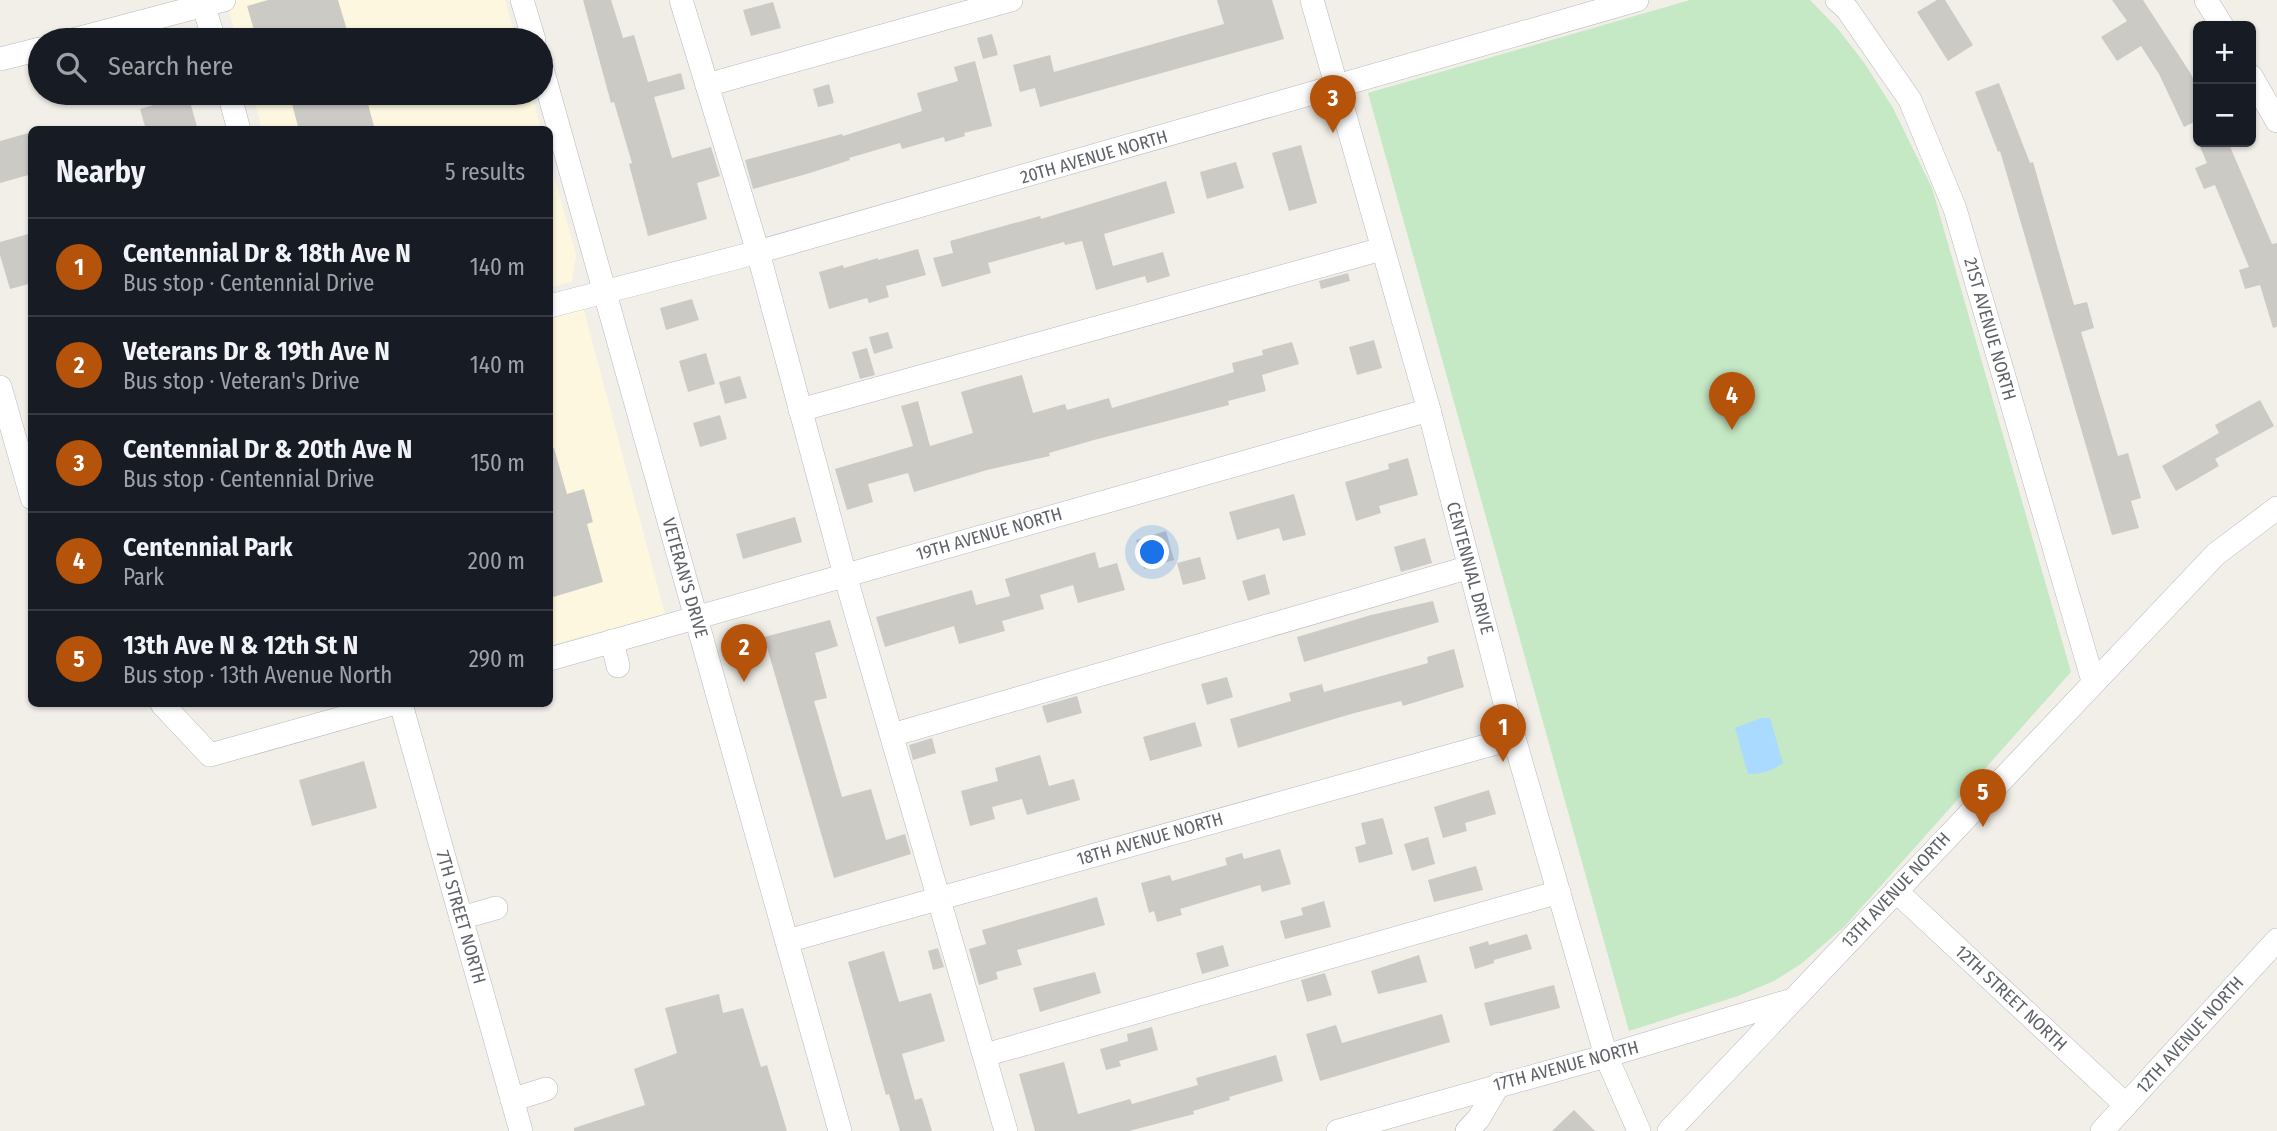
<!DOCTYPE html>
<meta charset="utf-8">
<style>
body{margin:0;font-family:"Fira Sans Condensed",sans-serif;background:#20242c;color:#f1f3f6}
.controls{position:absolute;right:21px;top:21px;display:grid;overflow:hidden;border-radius:10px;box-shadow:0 2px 5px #0004}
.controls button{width:63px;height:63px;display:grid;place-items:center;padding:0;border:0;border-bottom:2px solid #363941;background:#171b24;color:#f1f3f6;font:35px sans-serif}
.you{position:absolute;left:1153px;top:553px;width:24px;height:24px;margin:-18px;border:5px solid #fff;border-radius:50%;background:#1a73e8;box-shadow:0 0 0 10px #1a73e833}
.badge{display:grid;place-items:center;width:46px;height:46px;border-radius:50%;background:#b45309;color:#fff;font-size:23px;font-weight:700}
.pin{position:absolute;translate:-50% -58px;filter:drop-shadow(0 2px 4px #0008)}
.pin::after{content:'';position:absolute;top:37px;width:24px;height:21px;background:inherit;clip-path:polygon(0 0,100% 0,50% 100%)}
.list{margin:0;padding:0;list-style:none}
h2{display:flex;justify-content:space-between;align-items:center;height:91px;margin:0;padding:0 28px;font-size:30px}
h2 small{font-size:23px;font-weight:400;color:#9ea1a6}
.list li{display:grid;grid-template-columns:46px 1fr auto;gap:21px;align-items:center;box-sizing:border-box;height:98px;padding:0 28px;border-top:2px solid #363941}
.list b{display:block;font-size:26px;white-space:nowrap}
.list p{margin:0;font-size:23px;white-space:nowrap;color:#9ea1a6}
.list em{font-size:23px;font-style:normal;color:#9ea1a6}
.icon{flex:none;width:38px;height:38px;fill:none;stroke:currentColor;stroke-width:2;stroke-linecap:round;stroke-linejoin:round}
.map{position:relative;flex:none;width:2277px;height:1131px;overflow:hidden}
.search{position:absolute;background:#171b24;box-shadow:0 2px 5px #0004;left:28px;top:28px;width:525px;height:77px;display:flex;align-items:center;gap:18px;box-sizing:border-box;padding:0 24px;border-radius:38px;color:#9ea1a6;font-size:26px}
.panel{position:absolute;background:#171b24;box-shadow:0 2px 5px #0004;left:28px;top:126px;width:525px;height:581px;border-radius:10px}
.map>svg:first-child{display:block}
</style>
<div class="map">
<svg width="2277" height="1131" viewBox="0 0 2277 1131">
<rect width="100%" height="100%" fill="#f1efe8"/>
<g fill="#fef7e0">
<path d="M226,0H505L516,40H237Z"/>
<path d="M252,93H531L541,129H262Z"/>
<path d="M550,160L576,255L572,281L550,288Z"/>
<path d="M583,307L665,614L550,645V318Z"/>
</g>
<path fill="#c5e8c5" d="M1690,0H1810L1838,29L1865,64L1893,108L1932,188L2071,672L1845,926L1801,964L1774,981L1738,996L1629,1031L1368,93Z"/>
<path fill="#aadaff" d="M1761,718H1770L1783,763C1771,771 1762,774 1748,774L1735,728Z"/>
<g fill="#cccac5">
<path d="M268,0H338L350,40H274L272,33L256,37L247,6Z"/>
<path d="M583,0H611L623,38L634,35L648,82L681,73L685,89L654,97L672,158L711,147L720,176L697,183L707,219L648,236L629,164L632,163L614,102L611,103Z"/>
<path d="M1217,0H1272L1284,39L1040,107L1035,88L1020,92L1013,65L1050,55L1054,72L1224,24Z"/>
<path d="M1937,0H1945L1973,45L1948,61L1917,12Z"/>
<path d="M2112,0H2143L2191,74L2198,90V120L2184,127L2159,74L2141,46L2117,61L2101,37L2127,21Z"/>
<path d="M773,2L781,28L751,36L743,10Z"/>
<path d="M992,34L998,55L983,59L977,38Z"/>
<path d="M975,61L992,126L964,133L965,136L945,142L944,137L902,149L900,143L849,158L850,160L810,173L753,189L745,160L842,134L843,136L922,111L917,93L958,81L954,67Z"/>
<path d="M1999,83L2030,163L2033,162L2074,305L2087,302L2094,328L2081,332L2118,456L2128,453L2141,498L2131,501L2139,528L2112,535L2000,151L1998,152L1975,92Z"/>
<path d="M829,84L834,103L818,107L813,89Z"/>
<path d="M289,93H365L375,130H299Z"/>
<path d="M188,95L198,130H146L140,109Z"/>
<path d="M32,132V174L0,183V141Z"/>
<path d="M2198,142H2228L2272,244L2277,243V327L2273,328L2260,285L2245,289L2239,270L2249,267L2215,185L2204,189L2195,168L2207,163Z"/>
<path d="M1301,145L1317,203L1289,211L1272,153Z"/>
<path d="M1236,162L1244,188L1207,199L1200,172Z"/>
<path d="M1166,181L1175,213L1104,234L1113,266L1163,252L1170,276L1147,283L1145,276L1096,290L1082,241L1065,245L1064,242L988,263L991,273L942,287L933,258L953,253L950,241L1040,216L1041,219Z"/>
<path d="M32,233V283L10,289L0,255V242Z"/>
<path d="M918,249L926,275L886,286L889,297L869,303L867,298L829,309L819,272L843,265L844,268L878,258V260Z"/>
<path d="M1348,273L1350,281L1321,289L1319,281Z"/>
<path d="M692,299L699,320L666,330L660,308Z"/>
<path d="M888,332L893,348L874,354L869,337Z"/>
<path d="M1374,340L1382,368L1357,375L1349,347Z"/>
<path d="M1292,342L1299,364L1262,375L1266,391L1228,401L1229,405L1094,440L1049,453L1050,456L987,470L914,492L908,473L868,484L873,502L847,510L835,469L913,446L901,406L918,401L930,446L973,433L961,392L985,385L1022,375L1033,413L1065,404L1067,410L1109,398L1112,408L1234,372L1232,363L1263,355L1262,350Z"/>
<path d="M867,348L875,375L860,379L852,352Z"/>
<path d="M706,353L715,384L688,392L679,361Z"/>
<path d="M740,376L747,398L725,404L719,382Z"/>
<path d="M2260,400L2274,426L2215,459L2219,466L2176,491L2162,466L2219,433L2215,425Z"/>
<path d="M720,415L727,439L700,447L693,423Z"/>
<path d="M550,448H554L567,494L584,489L593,522L587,524L603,582L550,598Z"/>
<path d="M1408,458L1418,495L1379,506L1381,513L1356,521L1345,482L1389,469L1388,464Z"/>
<path d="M1294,494L1306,535L1283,541L1279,528L1237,540L1229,512Z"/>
<path d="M795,517L802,542L743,559L736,534Z"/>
<path d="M1166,531L1174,560L1144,569L1136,540Z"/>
<path d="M1425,538L1432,563L1401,572L1394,547Z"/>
<path d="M1095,552L1099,568L1117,563L1125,590L1078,603L1073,585L1040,595L1044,609L1002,621L1005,631L959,644L954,626L885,647L876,617L972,590L976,605L1010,596L1005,579Z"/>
<path d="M1200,557L1206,579L1183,585L1177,563Z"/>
<path d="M1265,574L1270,594L1248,601L1242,581Z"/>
<path d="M1433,601L1439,622L1304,662L1297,637L1371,615Z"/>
<path d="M830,620L838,646L815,653L827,698L814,701L842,797L871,789L886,840L905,834L911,854L834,878L764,637Z"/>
<path d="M1454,649L1464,687L1403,706L1401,701L1351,714L1238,748L1230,719L1291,701L1289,693L1322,684L1324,692L1428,663L1427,657Z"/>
<path d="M1227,677L1233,697L1207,705L1201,684Z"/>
<path d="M1077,696L1082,713L1047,723L1042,706Z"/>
<path d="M1195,722L1202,746L1150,761L1143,737Z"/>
<path d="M932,738L936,753L913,760L909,745Z"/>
<path d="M1040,755L1049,786L1074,779L1080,800L1027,815L1022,799L992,807L995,819L970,826L961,791L998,781L995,768Z"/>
<path d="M364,761L377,808L312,826L299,780Z"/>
<path d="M1489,790L1496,814L1465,823L1467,831L1443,838L1434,807Z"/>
<path d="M1383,818L1393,854L1359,863L1355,847L1366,844L1361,823Z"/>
<path d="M1428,837L1435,864L1412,871L1404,844Z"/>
<path d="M1280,849L1291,884L1262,892L1260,885L1180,909L1182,915L1157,922L1154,911L1149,913L1141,883L1170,875L1172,881L1227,865L1225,858L1242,853L1244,859Z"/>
<path d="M1476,866L1483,890L1434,902L1428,880Z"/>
<path d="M1097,897L1105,925L1017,950L1022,965L996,972L998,979L979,985L969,949L986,944L982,930Z"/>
<path d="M1324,901L1331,927L1285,939L1280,921L1303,915L1301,908Z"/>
<path d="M1527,934L1532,949L1494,960V963L1475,969L1469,947L1488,941L1489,945Z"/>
<path d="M1223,945L1229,966L1202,974L1196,953Z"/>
<path d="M938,948L944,967L933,970L928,951Z"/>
<path d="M884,951L899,1002L931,993L945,1041L902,1054L915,1100L922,1098L932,1131H900L889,1094L886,1095L848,962Z"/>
<path d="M1419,955L1427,982L1378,994L1371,971Z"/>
<path d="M1095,972L1101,993L1040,1012L1033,988Z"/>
<path d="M1325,973L1332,995L1307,1002L1301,980Z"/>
<path d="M1554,985L1560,1008L1490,1026L1484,1003Z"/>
<path d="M719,994L723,1013L743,1008L761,1067L767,1065L787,1131H574V1128L645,1105L634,1069L677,1053L665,1008Z"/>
<path d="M1442,1014L1450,1042L1320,1081L1306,1034L1336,1025L1342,1043Z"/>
<path d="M1152,1027L1158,1050L1119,1061L1121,1066L1106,1070L1100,1049L1128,1041L1127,1034Z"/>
<path d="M1276,1055L1283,1081L1229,1097L1230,1100L1193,1111L1194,1114L1129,1131H1035L1019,1074L1064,1062L1078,1114L1130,1099L1132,1104L1198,1085L1196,1078Z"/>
<path d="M1574,1110L1595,1131H1552Z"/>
</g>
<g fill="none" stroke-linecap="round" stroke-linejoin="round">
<defs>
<g id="minor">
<path d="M202,0L214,40"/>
<path d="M522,0L534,40"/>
<path d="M681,0L758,252L845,575L1006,1131"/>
<path d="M1312,0L1429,410L1514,738L1606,1056L1639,1131"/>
<path d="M1837,0L1847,9L1910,100L1955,209L2093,681"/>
<path d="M2206,0L2222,26"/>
<path d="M72,40L224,0"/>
<path d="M0,59L40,49"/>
<path d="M541,65L840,1131"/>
<path d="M2251,76L2277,121"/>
<path d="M707,85L1011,0"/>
<path d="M229,93L239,130"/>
<path d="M550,306L758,252L1637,0"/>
<path d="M0,387L32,498"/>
<path d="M800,410L1382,249"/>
<path d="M612,641L618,666"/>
<path d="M550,659L1429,410"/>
<path d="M162,704L210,755L392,704"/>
<path d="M401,704L521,1131"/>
<path d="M892,735L1470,567"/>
<path d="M1896,891L2126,1105"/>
<path d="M461,918L496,908"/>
<path d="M787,941L1514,738"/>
<path d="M985,1055L1559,892"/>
<path d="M512,1100L546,1089"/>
<path d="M1338,1131L1606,1056L1792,1000"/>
<path d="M1467,1131L1479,1118L1499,1084"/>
<path d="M1669,1131L2216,554L2277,508"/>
<path d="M2102,1131L2277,940"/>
</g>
</defs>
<use href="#minor" stroke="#b5b8bc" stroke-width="24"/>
<use href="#minor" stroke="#fff" stroke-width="23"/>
</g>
<g text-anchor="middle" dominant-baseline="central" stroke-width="7" stroke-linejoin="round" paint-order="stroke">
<g font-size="18" fill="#5f6368" stroke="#fff">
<text transform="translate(1094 157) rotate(-16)">20TH AVENUE NORTH</text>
<text transform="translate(1990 329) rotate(74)">21ST AVENUE NORTH</text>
<text transform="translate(989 534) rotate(-16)">19TH AVENUE NORTH</text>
<text transform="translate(1470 568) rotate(75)">CENTENNIAL DRIVE</text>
<text transform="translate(685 578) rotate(74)">VETERAN'S DRIVE</text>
<text transform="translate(1150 839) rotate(-16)">18TH AVENUE NORTH</text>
<text transform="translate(1896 890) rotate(-47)">13TH AVENUE NORTH</text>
<text transform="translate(461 917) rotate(74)">7TH STREET NORTH</text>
<text transform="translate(2011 998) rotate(43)">12TH STREET NORTH</text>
<text transform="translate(2190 1035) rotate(-48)">12TH AVENUE NORTH</text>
<text transform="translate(1566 1066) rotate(-15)">17TH AVENUE NORTH</text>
</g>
</g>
</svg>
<div class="controls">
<button>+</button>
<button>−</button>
</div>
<div class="you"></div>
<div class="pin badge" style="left:1503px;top:762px">1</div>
<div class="pin badge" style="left:744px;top:682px">2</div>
<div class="pin badge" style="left:1333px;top:133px">3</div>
<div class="pin badge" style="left:1732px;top:430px">4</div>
<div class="pin badge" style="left:1983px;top:827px">5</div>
<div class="search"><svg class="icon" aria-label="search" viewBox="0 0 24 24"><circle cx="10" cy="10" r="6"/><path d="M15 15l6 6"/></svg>Search here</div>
<section class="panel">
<h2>Nearby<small>5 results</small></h2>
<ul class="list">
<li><span class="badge">1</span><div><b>Centennial Dr &amp; 18th Ave N</b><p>Bus stop · Centennial Drive</p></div><em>140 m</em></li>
<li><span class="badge">2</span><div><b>Veterans Dr &amp; 19th Ave N</b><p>Bus stop · Veteran's Drive</p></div><em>140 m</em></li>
<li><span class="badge">3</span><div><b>Centennial Dr &amp; 20th Ave N</b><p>Bus stop · Centennial Drive</p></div><em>150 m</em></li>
<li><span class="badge">4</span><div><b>Centennial Park</b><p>Park</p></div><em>200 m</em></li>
<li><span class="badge">5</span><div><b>13th Ave N &amp; 12th St N</b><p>Bus stop · 13th Avenue North</p></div><em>290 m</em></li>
</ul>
</section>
</div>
